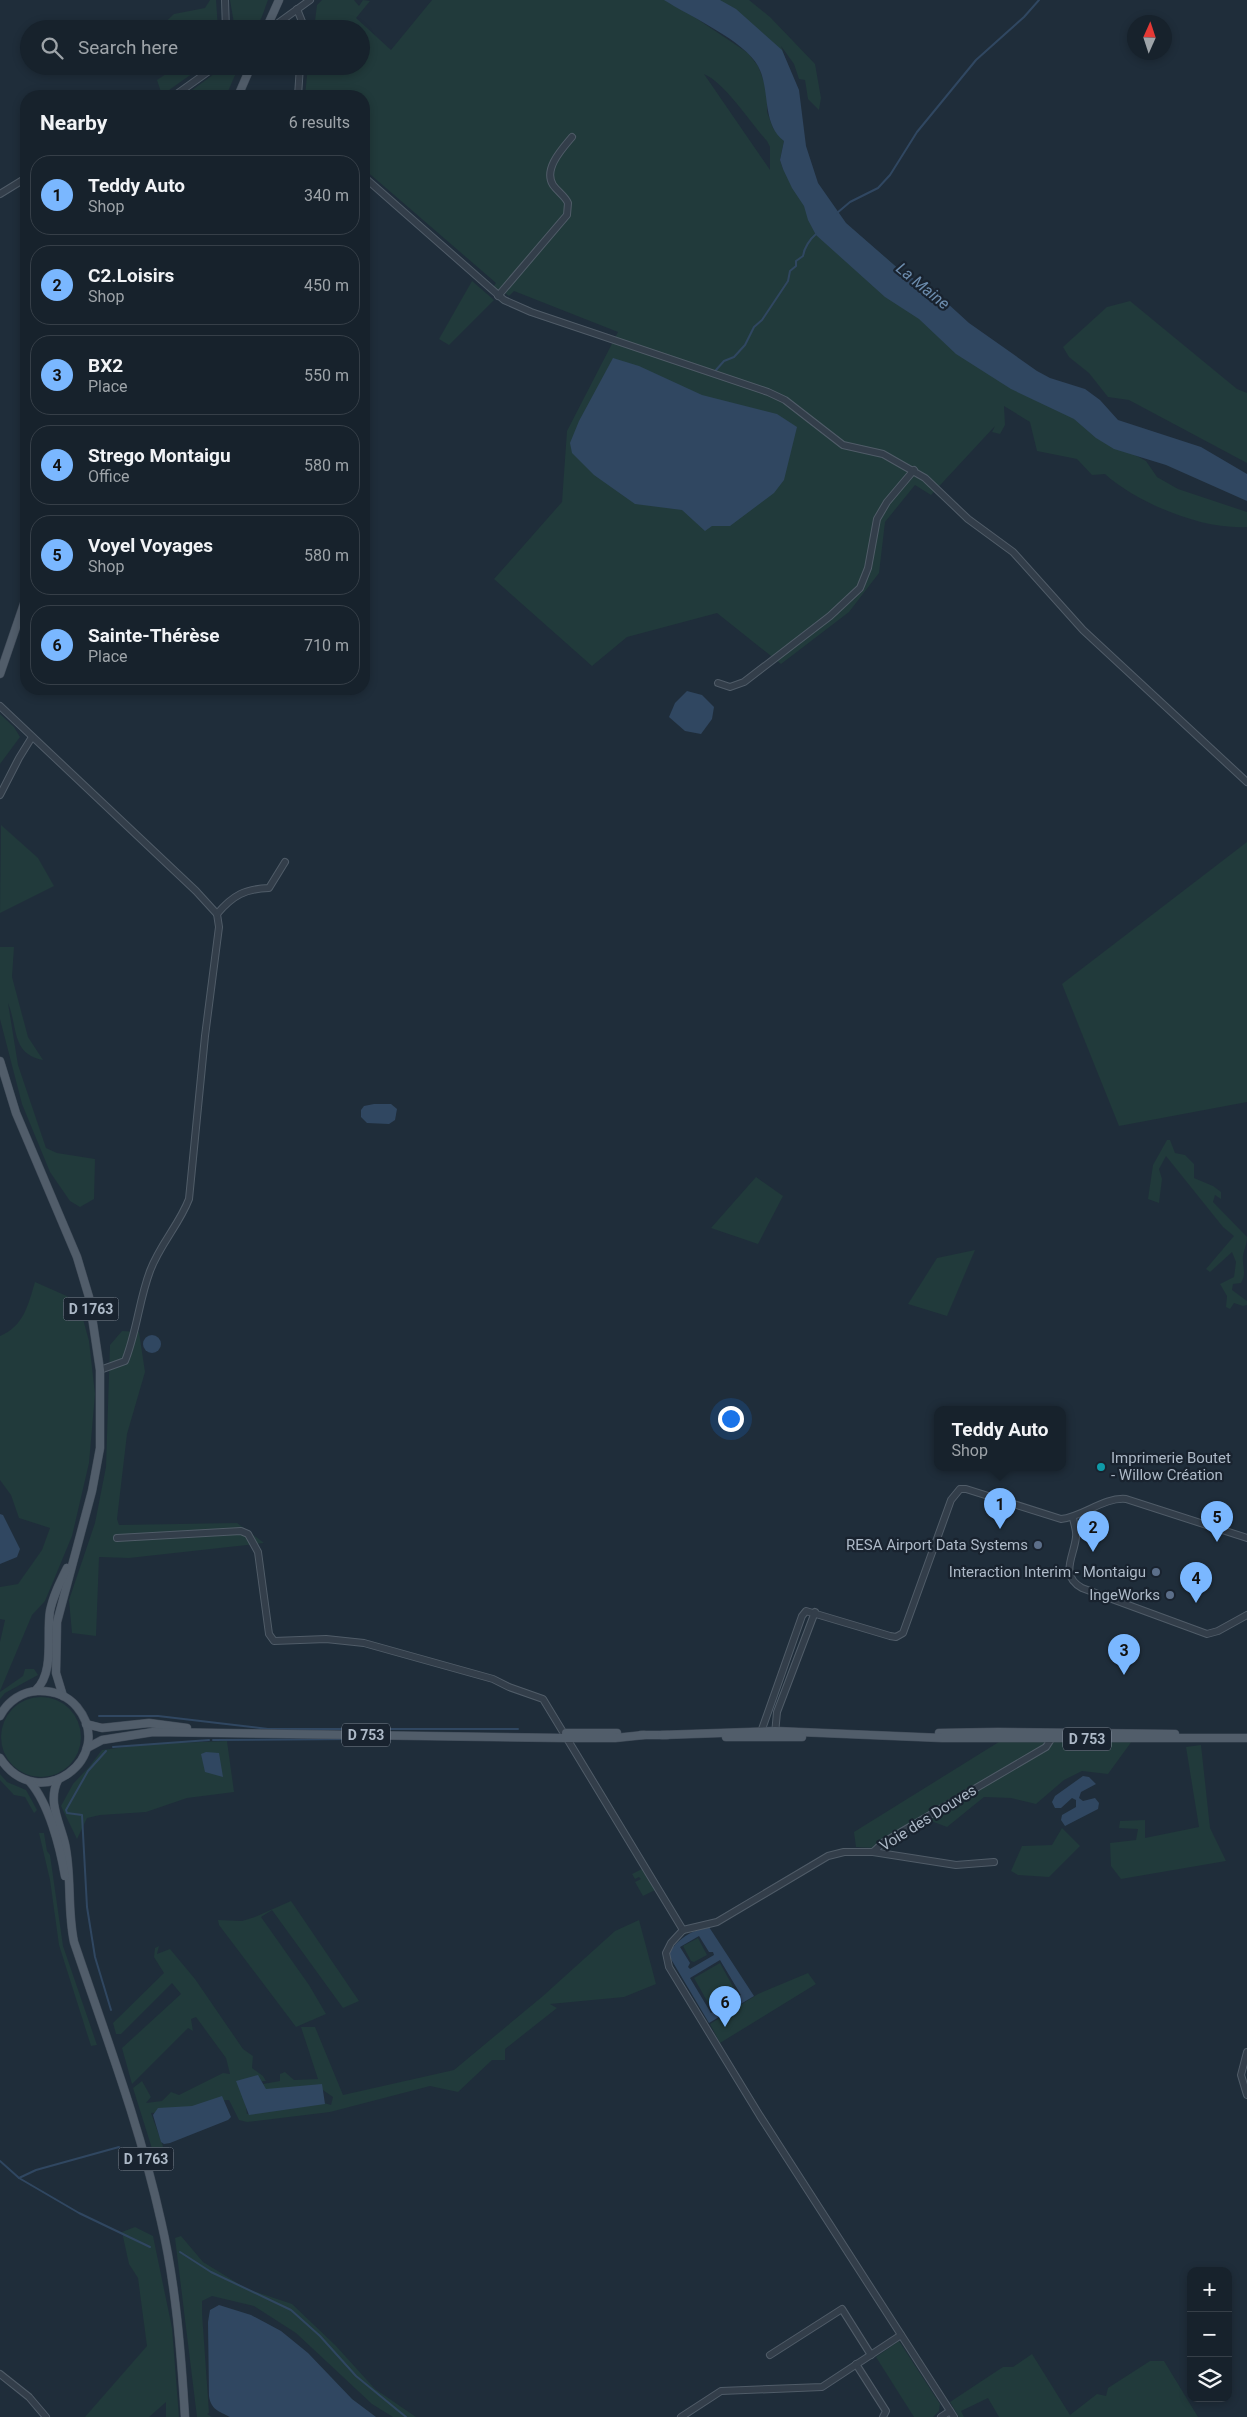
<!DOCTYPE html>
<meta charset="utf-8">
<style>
body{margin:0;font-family:Roboto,sans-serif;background:#202a34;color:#f1f3f6}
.controls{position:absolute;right:15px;bottom:15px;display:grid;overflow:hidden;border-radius:10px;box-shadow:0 2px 8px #0003}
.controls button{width:45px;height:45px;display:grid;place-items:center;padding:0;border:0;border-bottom:1px solid #363f48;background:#17222c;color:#f1f3f6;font:25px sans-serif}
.compass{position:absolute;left:1127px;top:15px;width:45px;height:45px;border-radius:50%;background:#17222c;box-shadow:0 2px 8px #0003;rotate:3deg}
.you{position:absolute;left:730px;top:1418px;width:18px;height:18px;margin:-12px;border:4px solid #fff;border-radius:50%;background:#1a73e8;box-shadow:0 0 0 8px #1a73e833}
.badge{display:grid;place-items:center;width:32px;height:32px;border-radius:50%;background:#7ab7ff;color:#111;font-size:16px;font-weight:700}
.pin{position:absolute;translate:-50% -41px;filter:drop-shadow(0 1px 2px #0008)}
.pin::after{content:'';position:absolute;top:26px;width:18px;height:15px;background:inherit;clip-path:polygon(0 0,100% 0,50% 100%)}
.popup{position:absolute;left:934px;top:1406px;width:132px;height:65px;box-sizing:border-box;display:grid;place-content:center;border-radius:10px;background:#17222c;filter:drop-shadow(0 1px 4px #0005);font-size:16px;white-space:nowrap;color:#9ea4a9}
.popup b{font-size:19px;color:#f1f3f6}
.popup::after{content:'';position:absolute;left:50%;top:100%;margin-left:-10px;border:10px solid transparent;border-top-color:#17222c}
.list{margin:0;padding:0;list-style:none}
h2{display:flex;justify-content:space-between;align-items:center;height:65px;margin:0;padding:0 20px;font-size:21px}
h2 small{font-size:16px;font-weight:400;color:#9ea4a9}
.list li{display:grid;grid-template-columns:32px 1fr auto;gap:15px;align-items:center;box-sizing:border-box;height:80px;margin:0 10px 10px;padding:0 10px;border:1px solid #363f48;border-radius:20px}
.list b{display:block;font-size:19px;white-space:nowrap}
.list p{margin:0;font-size:16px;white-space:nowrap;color:#9ea4a9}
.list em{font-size:16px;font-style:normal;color:#9ea4a9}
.icon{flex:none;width:28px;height:28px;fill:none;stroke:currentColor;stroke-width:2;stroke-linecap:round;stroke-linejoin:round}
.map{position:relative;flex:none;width:1247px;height:2417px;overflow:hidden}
.search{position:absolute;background:#17222c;box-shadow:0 2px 8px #0003;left:20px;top:20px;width:350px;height:55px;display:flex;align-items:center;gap:12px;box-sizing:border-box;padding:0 18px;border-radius:28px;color:#9ea4a9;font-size:19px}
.panel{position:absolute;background:#17222c;box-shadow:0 2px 8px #0003;left:20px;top:90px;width:350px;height:605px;border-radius:20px}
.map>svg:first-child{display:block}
</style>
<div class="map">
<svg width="1247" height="2417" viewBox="0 0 1247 2417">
<rect width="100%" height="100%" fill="#1f2d3a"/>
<g fill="#213a3b" fill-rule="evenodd">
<path d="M210,0H216L218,29H158L174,14L205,8Z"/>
<path d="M230,0H268C259,23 262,29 235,29Z"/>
<path d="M322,0H354L359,6L363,0L370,1L356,18L391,50L432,0H669L748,53L758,66L767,89V112L773,128L784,141L780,160L783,169L1059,408L1102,437L1146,461L1157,477L1178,489L1247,512V527C1201,530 1136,502 1105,474L1092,475L1077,459L1037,451L1030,422L1004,406L1005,425L1000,434L992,432L995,426L931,495L915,485L885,522L879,573L849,612L781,664L717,613L627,637L592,666L494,579L562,502L567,431L618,332L514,291L509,296L505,293L509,289L502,286L498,291L493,287L496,283L364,169V96H305L308,66H361V29H314L317,5ZM704,74C725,83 750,122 767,141L770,147V170Z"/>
<path d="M719,0H749L770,17L815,64L821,98L819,110L808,99L805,80L799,79L794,64L781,46L795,86H790Z"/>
<path d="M178,66H203L162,95L157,80Z"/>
<path d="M225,66H239L226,96H184Z"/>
<path d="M472,281L494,300L449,345L439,339Z"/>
<path d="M1130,301L1237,389L1247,393V463L1129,400L1108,397L1089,373L1069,357L1063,347L1107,307Z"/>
<path d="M0,714L14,727L20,737L0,764Z"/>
<path d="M1,825L38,858L54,886L0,913Z"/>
<path d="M1247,842V1102L1119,1126L1062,984Z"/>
<path d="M0,947H14L12,977L28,1037L43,1060C11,1054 18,1027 8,1003L18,1065L46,1148L57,1153L95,1159L94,1199L80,1207L70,1201L50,1172L22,1104L0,1019Z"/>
<path d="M1167,1140H1170L1175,1153L1185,1155L1194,1164V1178L1213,1186L1221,1192V1199L1215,1195L1213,1202L1247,1237C1247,1245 1244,1249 1243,1256C1242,1267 1247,1273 1241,1283L1233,1284L1232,1290L1247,1301V1305L1243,1306L1234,1303L1230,1309L1226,1307L1227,1296L1220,1284L1234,1277L1236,1262L1232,1252L1210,1272L1206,1269L1234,1236L1223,1227L1166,1156L1159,1169L1162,1179L1159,1203L1148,1199L1153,1165Z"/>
<path d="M756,1177L783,1196L758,1244L711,1228Z"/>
<path d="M975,1250L947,1316L908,1304L937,1258Z"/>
<path d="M35,1282L78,1301L89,1341L95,1394L89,1463L72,1536L45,1601L32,1615L0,1691V1642L5,1620L0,1619V1587L18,1584L42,1550L50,1528L19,1518L11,1495L0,1480V1336C24,1326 28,1305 35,1282Z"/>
<path d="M122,1331L139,1332L145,1372L127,1434L117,1519L119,1525L237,1523L264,1543L129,1558L99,1557L96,1636L72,1633L69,1600L95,1523L106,1467L110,1345Z"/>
<path d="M25,1669H34L38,1675L5,1693L0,1699V1692L23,1676Z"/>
<circle cx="41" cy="1737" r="40"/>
<path d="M1002,1740L1132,1741L1108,1774L1082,1771L1064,1780L1036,1804L1011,1798L984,1797L947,1827L931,1821L874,1848L856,1847L854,1832Z"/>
<path d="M227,1741L234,1792L187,1798L146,1812L100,1815L87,1818L77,1839L61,1806L73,1784L89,1767L102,1750L148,1744Z"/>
<path d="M1201,1745L1210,1828L1226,1861L1121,1879L1111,1866L1110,1843L1136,1840L1138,1829L1119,1828L1120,1821L1145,1820V1838L1199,1827L1186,1747Z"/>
<path d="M0,1774L7,1782L26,1790L37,1810L34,1813L25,1797L14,1795L0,1780Z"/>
<path d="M1062,1828L1080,1846L1049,1877L1018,1875L1011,1871L1022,1846L1052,1845Z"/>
<path d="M39,1833H44L47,1851L50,1855L63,1946L97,2045L91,2046L59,1945L50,1880Z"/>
<path d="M642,1869L655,1890L643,1896L635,1882L641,1879L639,1877L635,1879L632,1874Z"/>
<path d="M291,1901L359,2001L343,2008L272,1910L261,1917L309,1985L326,2014L296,2027L219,1925L218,1920L242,1921L255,1917Z"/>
<path d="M639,1920L656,1984L624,1997L550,2004L557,2008L505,2049V2060H492L458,2092L430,2086L330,2112L247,2122L239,2120L229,2100L214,2101L187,2110L151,2113L165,2152L154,2155L133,2088L142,2081L151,2097L146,2103L162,2101L171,2092L179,2095L223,2073L230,2074L226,2058L196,2017L191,2019L193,2031L188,2028L132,2084L122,2048L181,1994L172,1983L121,2034H116L113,2023L164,1973L154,1957L155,1948L159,1946L157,1954L170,1949L195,1979L243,2049L253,2056L252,2068L263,2076L266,2081L242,2083L247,2114L314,2100L331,2105L333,2097L317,2086L263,2092V2084L280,2081V2074L285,2072L294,2080L318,2079L301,2027H315L343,2095L454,2070L543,1996L615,1931Z"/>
<path d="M698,1938L707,1955L694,1962L691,1961L683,1946Z"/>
<path d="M720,1963L737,1994L711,2008L694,1978Z"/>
<path d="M808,1973L816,1984L720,2043L710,2024L758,1994Z"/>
<path d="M135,2227L153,2236L172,2328L179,2417H166V2402L149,2417H85L147,2346L138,2278L129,2264L122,2232Z"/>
<path d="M181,2236L203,2262L247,2289L292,2304L336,2346L375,2389L416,2417H393L372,2404L296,2333L254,2306L212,2296L202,2301V2313L209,2413L207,2414L212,2417H197L175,2238Z"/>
<path d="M899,2341L940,2404L939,2411L933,2417H914L876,2357Z"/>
<path d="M1032,2354L1070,2415L1097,2394L1106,2396L1108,2388L1150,2361H1164L1198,2417H999L988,2398L961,2411L964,2417H959L950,2402L1003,2367H1013Z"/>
</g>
<g fill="#304761" fill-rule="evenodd">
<path d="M664,0H720L736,9L782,50L799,90L806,146L818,183L846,223L901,271L935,292L969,323L1037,371L1050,378L1085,389L1100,400L1118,420L1201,447L1247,474V501L1166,465L1114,449L1096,438L1074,419L1011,389L956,354L919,319L885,297L816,235L808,220L804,206L792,188L783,169L780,160L784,141C761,123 771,90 758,66C745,41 689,16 664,0Z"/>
<path d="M613,358L639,366L702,395L777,414L797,427L784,480L774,493L730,526H712L705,531L682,510L635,504L594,475L572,453L570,443L579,421Z"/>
<path d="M687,691L702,695L714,707L712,719L701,734L685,731L669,717L675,703Z"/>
<path d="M374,1104H391L397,1109L395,1120L389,1124L367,1123L361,1117V1110L364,1106Z"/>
<circle cx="152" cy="1344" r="9"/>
<path d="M0,1514L3,1515L20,1549L17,1557L0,1564Z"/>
<path d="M206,1752L219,1753L223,1777L205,1772L201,1754Z"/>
<path d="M1083,1776L1089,1777L1096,1784L1081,1792L1079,1798L1083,1801L1095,1798L1099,1803L1098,1809L1065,1826L1061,1820L1062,1815L1076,1807V1800L1072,1798L1061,1808H1055L1052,1802L1055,1796Z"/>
<path d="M709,1927L754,1996L709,2023L668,1954C679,1938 690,1931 709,1927ZM699,1936L709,1952H713L714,1955L690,1969L688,1967L690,1963L680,1947ZM720,1960L741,1995L711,2013L690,1978Z"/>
<path d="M258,2075L266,2089L322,2084L325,2104L249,2115L236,2081Z"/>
<path d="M222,2096L231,2117L228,2120L170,2143L164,2144L161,2142L153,2115L158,2108L192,2106Z"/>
<path d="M219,2305L251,2315L281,2331L308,2353L352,2399L376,2417H230C219,2411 211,2410 209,2396L208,2322L210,2310Z"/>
</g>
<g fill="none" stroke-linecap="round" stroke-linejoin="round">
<g stroke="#304761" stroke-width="2">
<path d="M837,213L850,202L878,188L890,175L917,132L976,60L1024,17L1039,0"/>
<path d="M716,370L724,361L734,357L745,345L754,327L762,320L788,281L790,271L796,266V261L803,256C804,248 810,239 816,234"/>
<path d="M99,1716H158L268,1729H518"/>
<path d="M213,1740L350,1739"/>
<path d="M113,1747L209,1740"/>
<path d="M106,1751L88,1771L66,1810L67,1813L82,1815L87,1907L95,1957L111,2010"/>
<path d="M0,2161L19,2178L36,2170L119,2147"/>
<path d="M19,2178L79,2213L150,2247"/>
<path d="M180,2252L211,2272L291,2310L320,2336L356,2376L406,2417"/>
</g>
<defs>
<g id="minor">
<path d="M225,0L226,29"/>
<path d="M297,9L305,29"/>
<path d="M270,29L310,0"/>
<path d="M174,96L216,66"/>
<path d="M298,96L300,66"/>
<path d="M364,177L504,300L531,312L768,392L785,400L843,445L883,454L925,478L968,519L1013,552L1083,630L1247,782"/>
<path d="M0,194L26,178"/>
<path d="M498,296L567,215L568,203C565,196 558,192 553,185C543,169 562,149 572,137"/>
<path d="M718,683L730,687L744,682L830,616L860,588L868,568L877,519L887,502L914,470"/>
<path d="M0,706L196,891L217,914L219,927L205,1036L189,1199C179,1225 160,1244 150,1271C139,1300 137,1331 125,1361L100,1370"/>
<path d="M0,795L19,758L32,737"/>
<path d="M217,914C233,895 245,889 269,888L285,862"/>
<path d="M1073,1518C1074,1524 1077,1531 1076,1537C1074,1557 1059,1575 1082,1588L1207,1634L1218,1631L1247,1615"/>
<path d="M117,1538L241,1531L248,1534L258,1552L269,1634L274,1641L326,1639L364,1643L493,1679L509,1687L543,1699L683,1930"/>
<path d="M761,1732L802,1616L806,1611L890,1636L896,1637L903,1633L951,1500L960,1489H966L1061,1519C1083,1517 1103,1497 1126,1499L1247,1538"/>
<path d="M775,1734L777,1712L815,1612"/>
<path d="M873,1852L956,1865L994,1862"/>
<path d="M683,1930L671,1943L666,1953L669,1967L760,2116L954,2417"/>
<path d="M683,1930L717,1922L828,1856L844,1852H873L884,1842L1046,1747L1053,1736"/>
<path d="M1247,2052L1241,2075L1247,2095"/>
<path d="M770,2355L842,2309L871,2355"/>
<path d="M856,2364L886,2411L883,2417"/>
<path d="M0,2374L29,2397L46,2417"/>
<path d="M681,2417L721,2391L822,2387L901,2335"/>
<path d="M941,2417L950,2411"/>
</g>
<g id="major">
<path d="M266,29L279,0"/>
<path d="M238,96L251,66"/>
<path d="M0,674L26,598"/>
<path d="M0,1061L16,1113L77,1257L89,1297L100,1370V1448L92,1491L57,1622L56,1673L63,1696"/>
<path d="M36,1690C55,1672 46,1635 50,1611C53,1596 60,1582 67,1568"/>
<path d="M0,1716C7,1702 23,1690 40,1691C54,1691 67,1695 77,1707C118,1757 39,1817 0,1758"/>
<path d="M86,1724L102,1728L149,1723L187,1728"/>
<path d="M566,1733H617"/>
<path d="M939,1733L998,1732L1175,1734"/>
<path d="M641,1735H667"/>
<path d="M662,1735L775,1731L942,1738H1247"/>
<path d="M726,1737H802"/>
<path d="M87,1748L102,1740L153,1732L565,1738H615L644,1735"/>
<path d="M58,1780C47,1802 60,1822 65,1844C72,1876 67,1909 74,1942C105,2034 140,2126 161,2221C176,2285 181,2352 185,2417"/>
<path d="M30,1782C49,1804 60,1847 65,1876"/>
</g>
</defs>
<use href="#minor" stroke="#505c68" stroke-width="8"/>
<use href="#major" stroke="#3f4a57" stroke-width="9"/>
<use href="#minor" stroke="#333e4a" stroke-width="6"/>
<use href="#major" stroke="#515d6a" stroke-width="8"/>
</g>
<circle fill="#0f9aa8" stroke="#19232f" stroke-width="2" cx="1101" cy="1467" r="5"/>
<g fill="#5c6f8a" stroke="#19232f" stroke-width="2">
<circle cx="1038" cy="1545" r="5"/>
<circle cx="1156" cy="1572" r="5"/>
<circle cx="1170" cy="1595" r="5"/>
</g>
<g text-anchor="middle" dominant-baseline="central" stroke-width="4.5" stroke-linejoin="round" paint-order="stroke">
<g fill="#19232f" stroke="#818c99" stroke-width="1">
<rect x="63.5" y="1297.5" width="55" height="23" rx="4"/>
<rect x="342" y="1723.5" width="48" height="23" rx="4"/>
<rect x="1063" y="1727.5" width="48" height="23" rx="4"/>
<rect x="118.5" y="2147.5" width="55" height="23" rx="4"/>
</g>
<g font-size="14" font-weight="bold" fill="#adb9c7">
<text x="91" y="1309">D 1763</text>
<text x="366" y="1735">D 753</text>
<text x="1087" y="1739">D 753</text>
<text x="146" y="2159">D 1763</text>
</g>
<g font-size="15" fill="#adb9c7" stroke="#19232f" text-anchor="end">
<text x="1111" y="1458" text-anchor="start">Imprimerie Boutet<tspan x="1111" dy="17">- Willow Création</tspan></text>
<text x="1028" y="1545">RESA Airport Data Systems</text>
<text x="1146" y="1572">Interaction Interim - Montaigu</text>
<text x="1160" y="1595">IngeWorks</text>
</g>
<g font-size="15" fill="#adb9c7" stroke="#19232f">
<text transform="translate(928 1818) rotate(-32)">Voie des Douves</text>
</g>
<g font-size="16" font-style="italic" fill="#6c8cad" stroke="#19232f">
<text transform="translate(923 286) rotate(39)">La Maine</text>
</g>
</g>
</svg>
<div class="controls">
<button>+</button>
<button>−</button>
<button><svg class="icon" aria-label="layers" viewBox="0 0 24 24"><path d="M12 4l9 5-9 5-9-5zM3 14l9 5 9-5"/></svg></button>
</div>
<svg class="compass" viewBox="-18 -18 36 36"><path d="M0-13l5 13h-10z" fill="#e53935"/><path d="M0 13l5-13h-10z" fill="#9ea4a9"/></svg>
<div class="you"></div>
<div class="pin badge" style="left:1000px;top:1529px">1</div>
<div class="popup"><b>Teddy Auto</b>Shop</div>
<div class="pin badge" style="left:1093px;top:1552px">2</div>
<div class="pin badge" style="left:1124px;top:1675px">3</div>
<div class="pin badge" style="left:1196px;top:1603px">4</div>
<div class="pin badge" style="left:1217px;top:1542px">5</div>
<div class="pin badge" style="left:725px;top:2027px">6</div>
<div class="search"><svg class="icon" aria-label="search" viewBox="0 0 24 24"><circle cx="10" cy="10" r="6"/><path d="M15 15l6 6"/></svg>Search here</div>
<section class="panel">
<h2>Nearby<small>6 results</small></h2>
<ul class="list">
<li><span class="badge">1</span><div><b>Teddy Auto</b><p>Shop</p></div><em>340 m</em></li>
<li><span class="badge">2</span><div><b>C2.Loisirs</b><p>Shop</p></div><em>450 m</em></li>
<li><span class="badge">3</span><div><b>BX2</b><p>Place</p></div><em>550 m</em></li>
<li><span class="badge">4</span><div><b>Strego Montaigu</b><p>Office</p></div><em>580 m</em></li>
<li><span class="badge">5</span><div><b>Voyel Voyages</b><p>Shop</p></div><em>580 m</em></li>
<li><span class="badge">6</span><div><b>Sainte-Thérèse</b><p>Place</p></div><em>710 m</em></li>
</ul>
</section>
</div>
